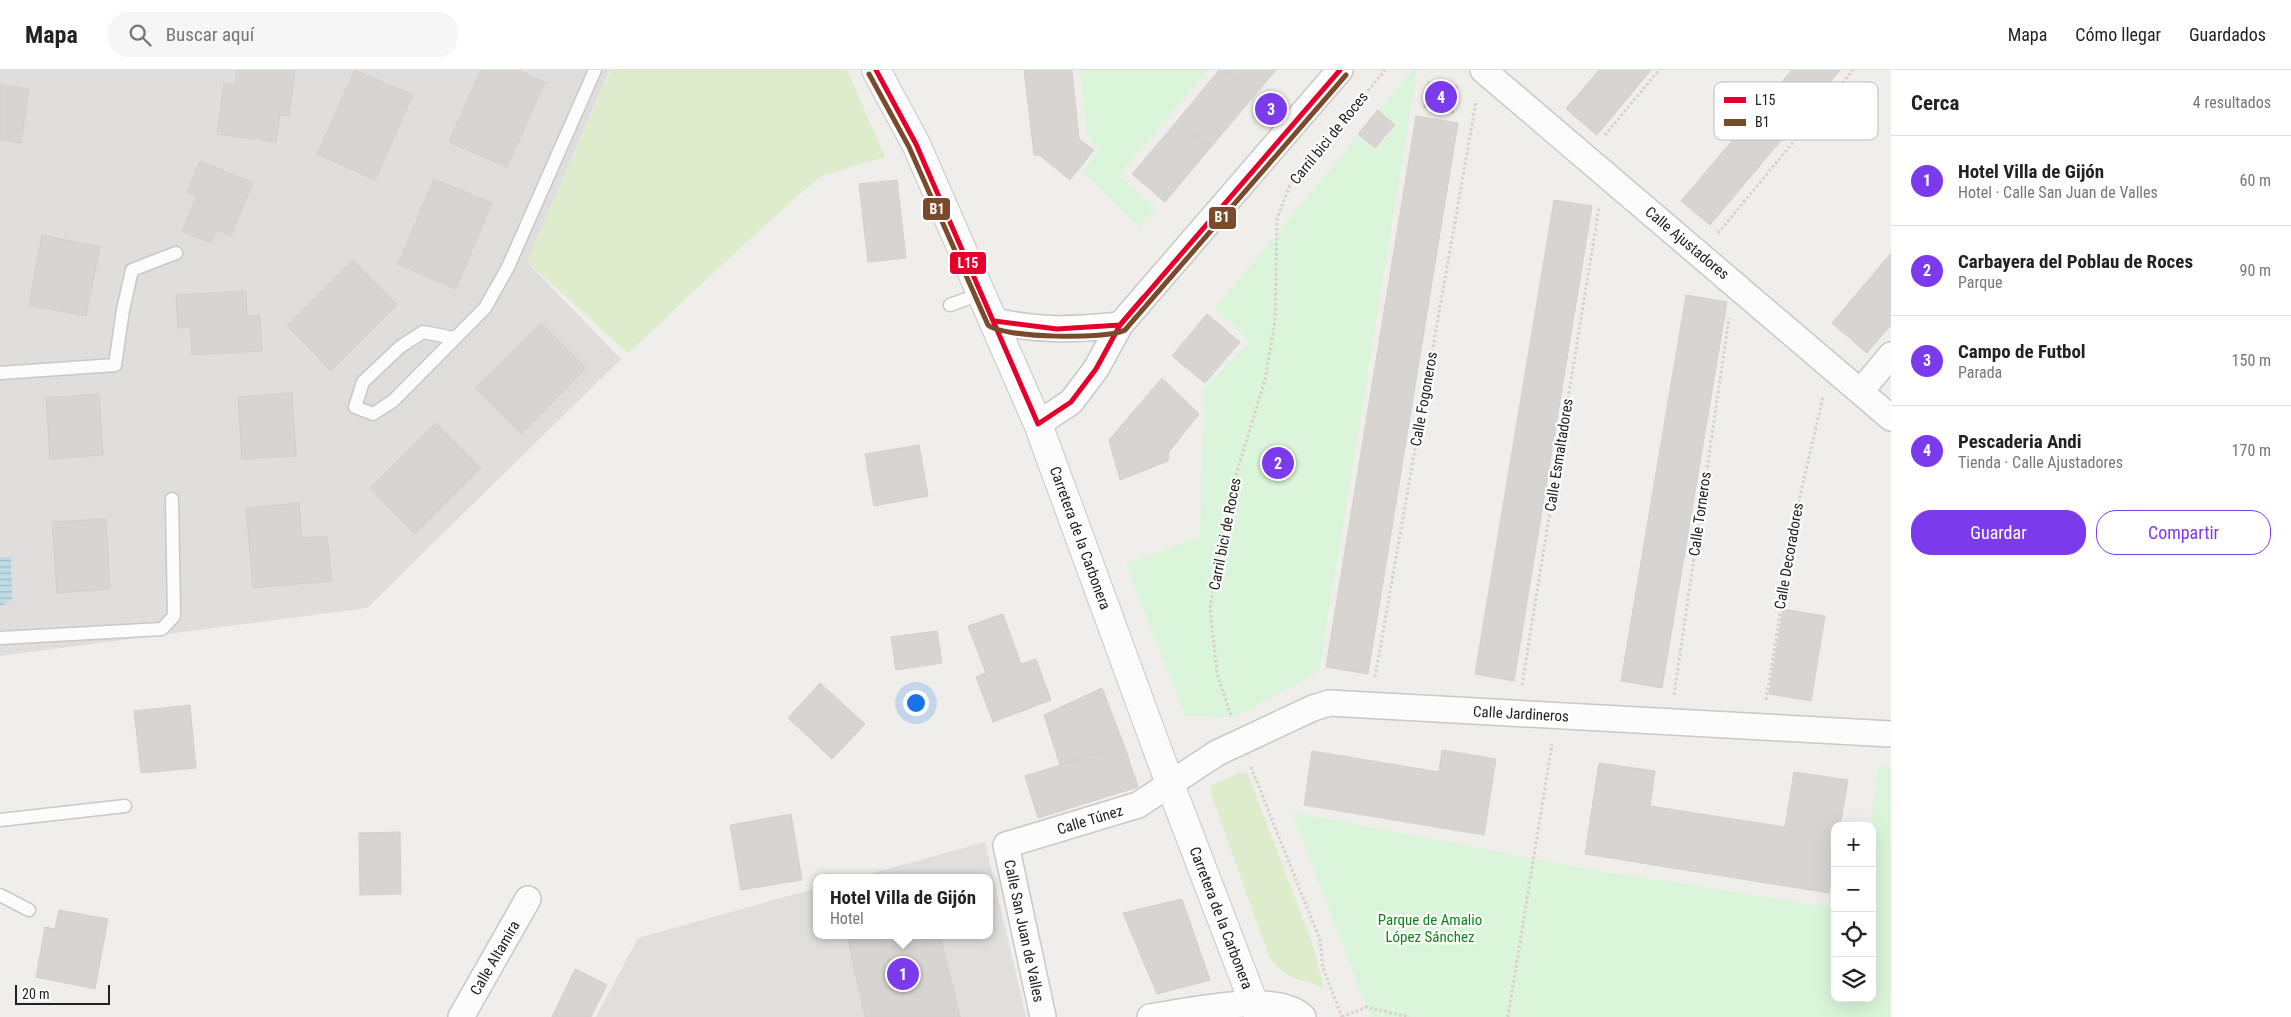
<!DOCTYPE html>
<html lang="es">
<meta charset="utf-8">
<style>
body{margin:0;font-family:"Roboto Condensed",sans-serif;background:#f6f6f6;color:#222}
.controls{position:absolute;right:15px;bottom:15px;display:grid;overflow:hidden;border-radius:10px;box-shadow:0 5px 20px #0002}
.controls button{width:45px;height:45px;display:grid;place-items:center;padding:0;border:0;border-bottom:1px solid #e0e0e0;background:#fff;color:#222;font:25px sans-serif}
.scale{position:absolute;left:15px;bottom:12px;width:95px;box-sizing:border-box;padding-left:5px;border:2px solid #222;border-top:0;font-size:14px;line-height:18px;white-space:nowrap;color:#222;-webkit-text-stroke:4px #fff;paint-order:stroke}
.you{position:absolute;left:915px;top:632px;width:18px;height:18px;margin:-12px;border:4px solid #fff;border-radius:50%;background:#1a73e8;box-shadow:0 0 0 8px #1a73e833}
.badge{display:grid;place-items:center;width:32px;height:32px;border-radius:50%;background:#7c3aed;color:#fff;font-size:16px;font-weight:700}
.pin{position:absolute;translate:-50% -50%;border:2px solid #fff;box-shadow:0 1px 5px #0006}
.popup{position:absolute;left:813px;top:804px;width:180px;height:65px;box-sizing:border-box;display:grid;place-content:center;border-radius:10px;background:#fff;filter:drop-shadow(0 1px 4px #0005);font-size:16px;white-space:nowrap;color:#767676}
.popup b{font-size:19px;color:#222}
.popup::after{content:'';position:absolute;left:50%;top:100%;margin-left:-10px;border:10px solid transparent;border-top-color:#fff}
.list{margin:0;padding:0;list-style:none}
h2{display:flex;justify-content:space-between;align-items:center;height:65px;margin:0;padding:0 20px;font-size:21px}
h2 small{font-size:16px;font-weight:400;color:#767676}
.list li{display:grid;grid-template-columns:32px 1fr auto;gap:15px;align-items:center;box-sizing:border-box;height:90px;padding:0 20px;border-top:1px solid #e0e0e0}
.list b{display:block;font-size:19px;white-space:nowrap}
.list p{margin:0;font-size:16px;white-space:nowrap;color:#767676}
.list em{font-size:16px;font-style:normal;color:#767676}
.actions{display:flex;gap:10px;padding:15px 20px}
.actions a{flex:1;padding:11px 0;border:1px solid #7c3aed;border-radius:20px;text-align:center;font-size:18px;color:#7c3aed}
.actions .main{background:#7c3aed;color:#fff}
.icon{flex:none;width:28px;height:28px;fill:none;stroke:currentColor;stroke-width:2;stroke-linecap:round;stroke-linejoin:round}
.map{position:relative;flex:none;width:1891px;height:947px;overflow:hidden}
header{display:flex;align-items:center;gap:30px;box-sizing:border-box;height:70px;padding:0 25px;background:#fff;border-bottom:1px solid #e0e0e0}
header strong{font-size:24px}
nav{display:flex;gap:28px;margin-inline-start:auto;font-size:18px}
.search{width:350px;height:45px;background:#f6f6f6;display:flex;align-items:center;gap:12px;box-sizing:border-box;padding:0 18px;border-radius:20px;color:#767676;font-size:19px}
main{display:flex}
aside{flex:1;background:#fff}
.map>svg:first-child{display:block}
</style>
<header>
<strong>Mapa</strong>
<div class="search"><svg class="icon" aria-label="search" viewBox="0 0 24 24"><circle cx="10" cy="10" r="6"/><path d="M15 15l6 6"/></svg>Buscar aquí</div>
<nav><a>Mapa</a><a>Cómo llegar</a><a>Guardados</a></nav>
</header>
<main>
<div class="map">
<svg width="1891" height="947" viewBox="0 0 1891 947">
<defs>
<pattern id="water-rules" width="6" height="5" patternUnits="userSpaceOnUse" patternTransform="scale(1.25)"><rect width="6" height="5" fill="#bfdbe3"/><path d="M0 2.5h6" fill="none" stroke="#a4bcc2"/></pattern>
</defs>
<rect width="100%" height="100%" fill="#f0eeeb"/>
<path fill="#dfdedc" d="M0,0H610L527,192L621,289L367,538L0,586Z"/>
<g fill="#ddeccb">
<path d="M611,0H847L885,87L821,106L766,154L628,283L527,192Z"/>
<path d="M1241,702L1248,704L1312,873L1324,918C1298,907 1282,910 1268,884L1210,721L1212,715Z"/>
</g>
<g fill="#daf5da">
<path d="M1081,0H1208L1118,106L1156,138L1139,157L1083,101L1099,80L1086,64Z"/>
<path d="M1412,0H1417L1319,602L1235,647L1185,646L1126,494L1200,467L1204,319L1250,271L1214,239L1358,66L1375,81L1397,56L1380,39Z"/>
<path d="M1878,696L1891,697V947H1370L1292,742L1575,797L1835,838V928H1872L1871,756Z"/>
</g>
<path fill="#e0dfde" d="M985,772L1026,947H596L638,868L817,818V865H989V808H855Z"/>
<path fill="url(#water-rules)" d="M0,487H11L12,530L2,536L0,535Z"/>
<g fill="#d7d4d2" stroke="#d3d0cc">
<path d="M237,0H295L289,46L280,45L276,72L217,64L224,13L235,15Z"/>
<path d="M355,0L413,25L375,110L317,84Z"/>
<path d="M481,0H518L545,12L507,97L449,72Z"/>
<path d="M1024,0H1072L1079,69L1094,80L1070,110L1039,85H1034Z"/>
<path d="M1219,0H1225L1255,25L1210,78L1177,51Z"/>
<path d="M1225,0H1276L1255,25Z"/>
<path d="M1599,0H1651L1597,65L1566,39Z"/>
<path d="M1792,0H1840L1710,155L1681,131Z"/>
<path d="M1428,12L1458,16L1453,43L1424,37Z"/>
<path d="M0,15L29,19L21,73L0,70Z"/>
<path d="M1378,40L1395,55L1375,78L1358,64Z"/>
<path d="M1416,46L1458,53L1368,604L1326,597Z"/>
<path d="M1177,51L1210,78L1165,132L1132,104Z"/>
<path d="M200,91L253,113L231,166L217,160L211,173L182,161L197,125L187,122Z"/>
<path d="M434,109L492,133L456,219L398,194Z"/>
<path d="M897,110L906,188L868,192L859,114Z"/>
<path d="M1554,130L1592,136L1514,611L1475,604Z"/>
<path d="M42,165L100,177L86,246L29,235Z"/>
<path d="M1891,183V255L1867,283L1832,253Z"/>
<path d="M353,190L397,235L331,301L287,256Z"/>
<path d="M246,221L247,246L260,245L262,281L192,285L191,258H178L176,225Z"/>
<path d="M1686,225L1727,232L1662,618L1621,611Z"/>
<path d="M1207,244L1240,272L1205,313L1172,286Z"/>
<path d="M541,253L586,298L521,364L475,318Z"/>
<path d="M1162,308L1199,344L1169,382L1168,391L1120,410L1109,370Z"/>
<path d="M292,323L296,386L242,389L238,327Z"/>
<path d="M99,324L103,385L50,389L46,328Z"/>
<path d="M436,353L481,398L415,464L370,418Z"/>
<path d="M919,375L928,426L874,436L865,384Z"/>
<path d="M299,433L302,468L327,466L332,511L253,518L246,438Z"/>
<path d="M106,449L110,519L57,523L52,452Z"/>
<path d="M1783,539L1825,546L1811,631L1769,624Z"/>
<path d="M1003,544L1021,594L1036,589L1051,630L993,652L976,607L986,603L968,556Z"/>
<path d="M937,561L942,593L896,600L891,567Z"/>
<path d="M820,613L865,654L832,689L788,648Z"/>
<path d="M1102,618L1124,675L1060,696L1044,645Z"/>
<path d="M190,635L196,698L141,703L134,641Z"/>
<path d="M1124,675L1138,717L1038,748L1025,706Z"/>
<path d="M1442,680L1496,689L1484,765L1304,735L1312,681L1439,702Z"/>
<path d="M1599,693L1655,701L1650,736L1785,757L1794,702L1848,710L1840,756H1835V788L1829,823L1585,784Z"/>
<path d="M791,744L802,810L741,820L730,755Z"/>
<path d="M400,762L401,824L360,825L359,763Z"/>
<path d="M1182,829L1210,910L1157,924L1123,843Z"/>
<path d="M59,840L108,849L95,919L36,907L45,857L55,859Z"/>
<path d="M847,865H940L960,947H865Z"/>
<path d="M575,899L607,915L591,947H552Z"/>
</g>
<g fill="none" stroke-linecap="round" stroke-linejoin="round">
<defs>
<g id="service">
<path d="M950,235L983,223"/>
<path d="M454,268L423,262L400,277L363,312L355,337L373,344L393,331L485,238L508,197L595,0"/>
<path d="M0,303L115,295L123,240L132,200L176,183"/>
<path d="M0,568L162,559L174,546L172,429"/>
<path d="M0,750L125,736"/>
<path d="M0,825L29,840"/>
</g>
<g id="minor">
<path d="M1483,0L1891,348"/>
<path d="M994,251C1041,261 1072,260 1120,255"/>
<path d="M1861,321L1891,285"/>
<path d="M1038,354L1071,332L1096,299L1120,255L1340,0"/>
<path d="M461,947L528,829"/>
<path d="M1043,947L1006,775L1138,735L1217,683L1313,638L1329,633L1891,664"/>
<path d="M1150,947C1186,942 1276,920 1303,947"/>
</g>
<path id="tertiary" d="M876,0L916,74L1038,354L1170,714L1259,947"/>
</defs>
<use href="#service" stroke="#c9c8c7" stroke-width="15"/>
<use href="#minor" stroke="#c9c8c7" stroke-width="28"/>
<use href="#tertiary" stroke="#c9c8c7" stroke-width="30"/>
<g stroke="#dccecd" stroke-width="3" stroke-dasharray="2.5 2.5" stroke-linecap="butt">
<path d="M1605,65L1659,0"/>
<path d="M1718,163L1853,0"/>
<path d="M1375,607L1476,32"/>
<path d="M1522,615L1599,137"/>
<path d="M1674,625L1729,248"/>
<path d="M1766,630L1797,439L1823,327"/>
<path d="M1231,645L1217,603L1210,538L1229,428L1265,310L1275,251L1277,149L1290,115L1385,0"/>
<path d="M1251,697L1320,870L1323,898L1342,947"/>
<path d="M1342,947L1366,937L1409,947"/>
<path d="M1508,947L1552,674"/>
</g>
<use href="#service" stroke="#fdfcfc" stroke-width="12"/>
<use href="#minor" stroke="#fdfcfc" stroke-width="25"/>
<use href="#tertiary" stroke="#fdfcfc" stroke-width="28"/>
<defs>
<g id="bus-1">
<path d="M876,0L916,74L1038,354L1071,332L1096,299L1120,255L1340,0"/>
<path d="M994,251L1057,259L1120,255L1143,228"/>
</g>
<path id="bus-2" d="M869,4L909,77L988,255C1002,268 1108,270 1125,260L1346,5"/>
</defs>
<use href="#bus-1" stroke="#fff" stroke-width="9"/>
<use href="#bus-2" stroke="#fff" stroke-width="9"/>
<use href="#bus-1" stroke="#e4002b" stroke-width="5"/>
<use href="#bus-2" stroke="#7a4b2a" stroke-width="5"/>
</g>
<g text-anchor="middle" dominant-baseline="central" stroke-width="4.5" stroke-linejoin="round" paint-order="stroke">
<g font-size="15" fill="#222" stroke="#fff">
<text transform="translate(1329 68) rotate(-51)">Carril bici de Roces</text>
<text transform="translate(1687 173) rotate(40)">Calle Ajustadores</text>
<text transform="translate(1424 329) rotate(-80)">Calle Fogoneros</text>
<text transform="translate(1559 385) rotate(-81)">Calle Esmaltadores</text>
<text transform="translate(1700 444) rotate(-82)">Calle Torneros</text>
<text transform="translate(1225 464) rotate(-79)">Carril bici de Roces</text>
<text transform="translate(1080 468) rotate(70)">Carretera de la Carbonera</text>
<text transform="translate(1789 486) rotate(-80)">Calle Decoradores</text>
<text transform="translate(1521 644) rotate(3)">Calle Jardineros</text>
<text transform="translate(1090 750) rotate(-17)">Calle Túnez</text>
<text transform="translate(1221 848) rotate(69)">Carretera de la Carbonera</text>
<text transform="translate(1024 861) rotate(78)">Calle San Juan de Valles</text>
<text transform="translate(495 888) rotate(-60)">Calle Altamira</text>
</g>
<g font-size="15" fill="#0c8416" stroke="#fff">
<text x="1430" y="850">Parque de Amalio<tspan x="1430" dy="17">López Sánchez</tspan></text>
</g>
</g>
<rect x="1714" y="12" width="164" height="58" rx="8" fill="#fff" stroke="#bdbdbd" stroke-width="1"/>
<rect x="1724" y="27" width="22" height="6" fill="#e4002b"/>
<rect x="1724" y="49" width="22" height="7" fill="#7a4b2a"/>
<g font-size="14" fill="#222">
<text x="1755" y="35">L15</text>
<text x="1755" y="57">B1</text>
</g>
<g stroke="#fff" stroke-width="2">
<rect x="922" y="127" width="29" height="24" rx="5" fill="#7a4b2a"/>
<rect x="1208" y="136" width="29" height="24" rx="5" fill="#7a4b2a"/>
<rect x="949" y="181" width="38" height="24" rx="5" fill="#e4002b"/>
</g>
<g font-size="14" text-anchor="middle" font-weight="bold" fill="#fff">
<text x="937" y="144">B1</text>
<text x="1222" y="152">B1</text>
<text x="968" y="198">L15</text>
</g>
</svg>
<div class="controls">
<button>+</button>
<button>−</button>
<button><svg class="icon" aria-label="locate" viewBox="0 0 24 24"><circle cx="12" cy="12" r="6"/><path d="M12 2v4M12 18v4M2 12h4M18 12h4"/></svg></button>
<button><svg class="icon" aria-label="layers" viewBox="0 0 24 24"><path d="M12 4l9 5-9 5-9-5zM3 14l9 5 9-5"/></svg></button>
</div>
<div class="scale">20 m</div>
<div class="you"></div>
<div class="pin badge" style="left:903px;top:904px">1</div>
<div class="popup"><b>Hotel Villa de Gijón</b>Hotel</div>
<div class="pin badge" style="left:1278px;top:393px">2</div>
<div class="pin badge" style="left:1271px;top:39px">3</div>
<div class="pin badge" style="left:1441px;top:27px">4</div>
</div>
<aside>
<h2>Cerca<small>4 resultados</small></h2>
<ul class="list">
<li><span class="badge">1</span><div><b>Hotel Villa de Gijón</b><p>Hotel · Calle San Juan de Valles</p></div><em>60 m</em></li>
<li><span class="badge">2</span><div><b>Carbayera del Poblau de Roces</b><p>Parque</p></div><em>90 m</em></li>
<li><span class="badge">3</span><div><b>Campo de Futbol</b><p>Parada</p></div><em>150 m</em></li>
<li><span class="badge">4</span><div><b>Pescaderia Andi</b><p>Tienda · Calle Ajustadores</p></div><em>170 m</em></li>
</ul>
<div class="actions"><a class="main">Guardar</a><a>Compartir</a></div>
</aside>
</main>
